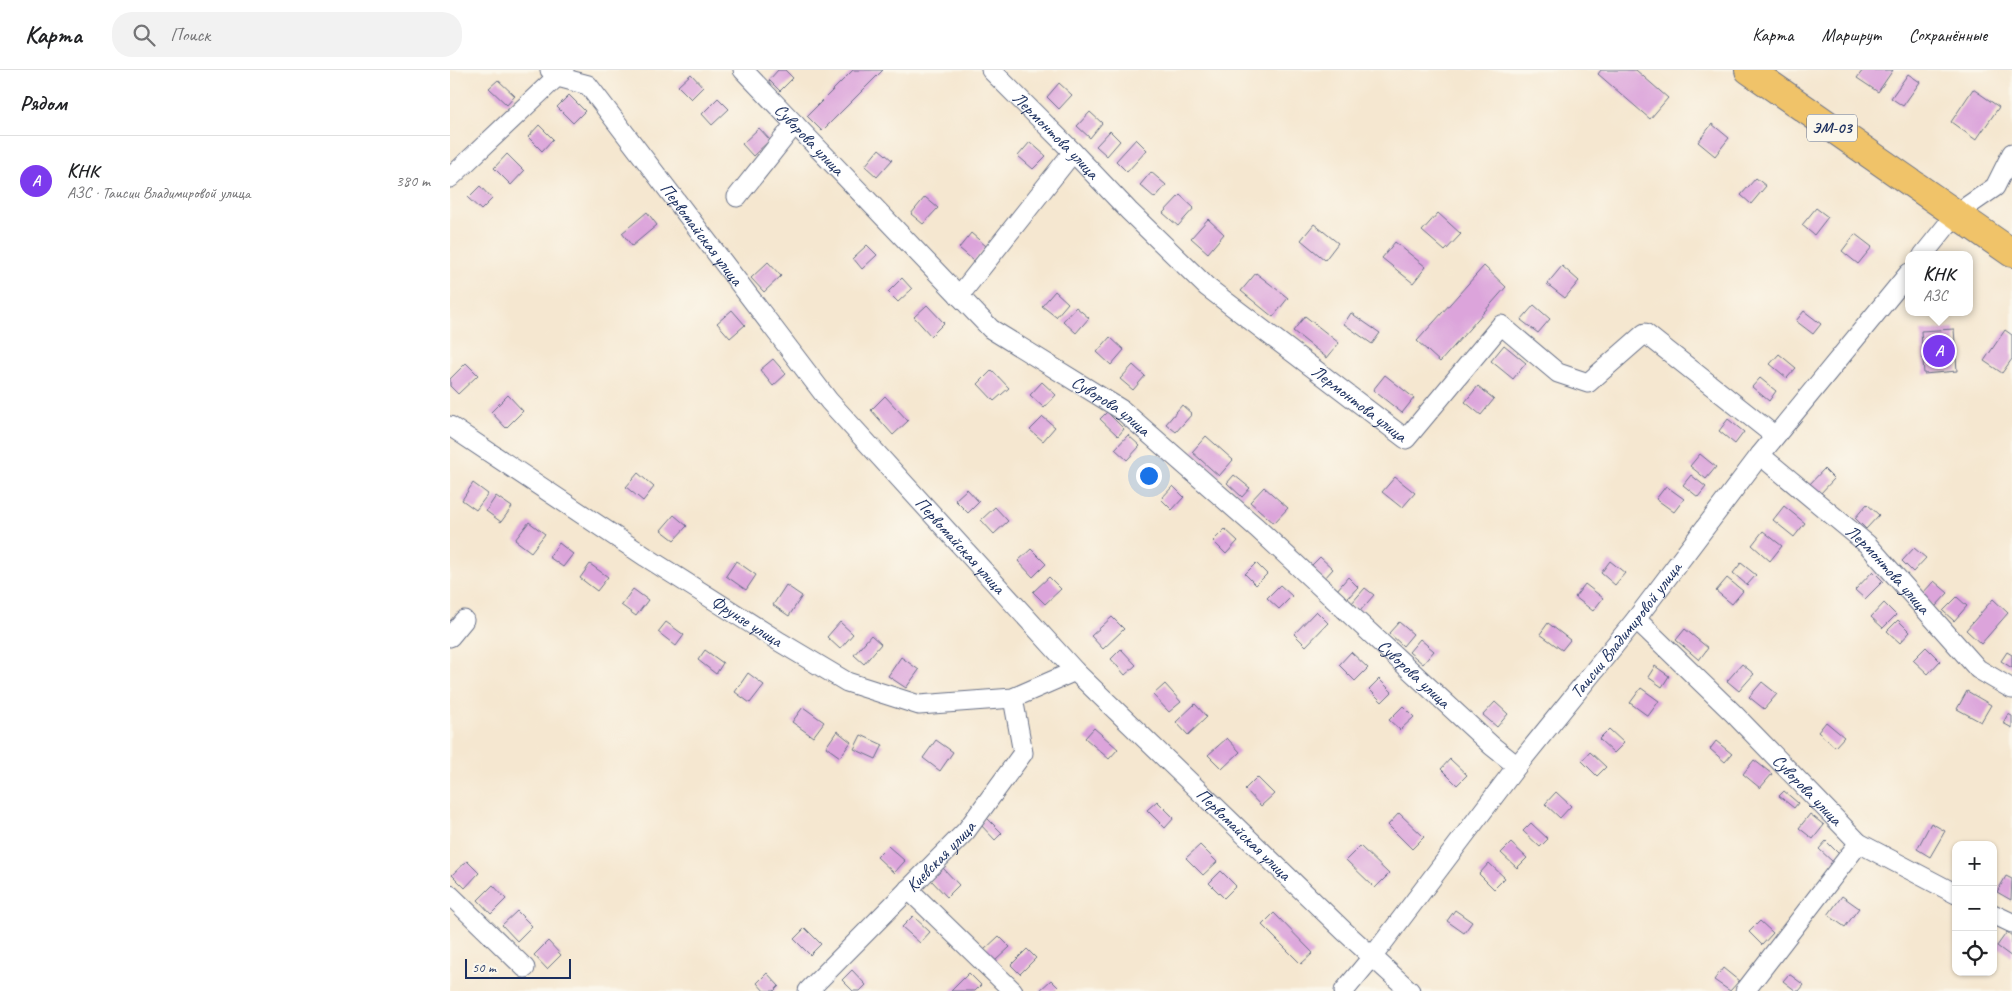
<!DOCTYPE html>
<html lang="ru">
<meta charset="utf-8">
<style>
body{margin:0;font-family:Caveat,sans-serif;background:#f2f2f2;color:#202124}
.controls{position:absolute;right:15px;bottom:15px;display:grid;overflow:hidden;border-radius:10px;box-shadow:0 1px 4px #0004}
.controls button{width:45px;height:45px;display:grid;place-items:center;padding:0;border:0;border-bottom:1px solid #e0e0e0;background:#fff;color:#202124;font:25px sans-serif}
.scale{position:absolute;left:15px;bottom:12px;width:106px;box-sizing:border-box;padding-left:5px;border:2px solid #1b2f5e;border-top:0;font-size:14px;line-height:18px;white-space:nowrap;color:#1b2f5e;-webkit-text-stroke:4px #fbf7ec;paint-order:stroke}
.you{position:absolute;left:698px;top:405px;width:18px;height:18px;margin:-12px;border:4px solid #fff;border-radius:50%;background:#1a73e8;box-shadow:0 0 0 8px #1a73e833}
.badge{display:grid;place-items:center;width:32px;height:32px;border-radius:50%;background:#7c3aed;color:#fff;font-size:16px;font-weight:700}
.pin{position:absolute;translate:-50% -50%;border:2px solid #fff;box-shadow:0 1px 5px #0006}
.popup{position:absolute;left:1455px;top:181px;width:68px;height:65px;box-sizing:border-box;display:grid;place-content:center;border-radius:10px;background:#fff;filter:drop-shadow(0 1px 4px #0005);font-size:16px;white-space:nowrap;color:#757577}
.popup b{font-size:19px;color:#202124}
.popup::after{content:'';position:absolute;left:50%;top:100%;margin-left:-10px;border:10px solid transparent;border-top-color:#fff}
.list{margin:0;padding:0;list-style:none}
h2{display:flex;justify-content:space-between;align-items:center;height:65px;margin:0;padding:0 20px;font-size:21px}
h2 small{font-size:16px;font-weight:400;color:#757577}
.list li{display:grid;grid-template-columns:32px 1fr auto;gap:15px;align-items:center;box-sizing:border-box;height:90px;padding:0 20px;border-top:1px solid #e0e0e0}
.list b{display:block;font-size:19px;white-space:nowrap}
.list p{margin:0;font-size:16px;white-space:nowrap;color:#757577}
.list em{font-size:16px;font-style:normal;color:#757577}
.icon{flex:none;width:28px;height:28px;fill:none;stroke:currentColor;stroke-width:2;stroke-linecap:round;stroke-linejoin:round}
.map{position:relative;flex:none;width:1562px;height:921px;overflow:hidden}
header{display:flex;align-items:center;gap:30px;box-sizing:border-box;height:70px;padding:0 25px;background:#fff;border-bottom:1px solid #e0e0e0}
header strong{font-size:24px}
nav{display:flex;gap:28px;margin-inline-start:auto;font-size:18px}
.search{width:350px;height:45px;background:#f2f2f2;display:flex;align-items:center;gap:12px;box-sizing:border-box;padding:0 18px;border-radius:20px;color:#757577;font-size:19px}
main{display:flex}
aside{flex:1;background:#fff}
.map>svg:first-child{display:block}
</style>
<header>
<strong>Карта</strong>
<div class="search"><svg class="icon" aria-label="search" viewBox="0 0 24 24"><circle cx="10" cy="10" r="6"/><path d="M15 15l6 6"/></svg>Поиск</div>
<nav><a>Карта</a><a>Маршрут</a><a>Сохранённые</a></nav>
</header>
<main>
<aside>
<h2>Рядом<small></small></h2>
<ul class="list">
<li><span class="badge">A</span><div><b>КНК</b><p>АЗС · Таисии Владимировой улица</p></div><em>380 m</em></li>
</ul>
</aside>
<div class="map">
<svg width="1562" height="921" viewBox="0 0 1562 921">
<rect width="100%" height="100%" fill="#fbf7ec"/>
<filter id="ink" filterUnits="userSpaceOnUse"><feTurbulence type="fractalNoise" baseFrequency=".02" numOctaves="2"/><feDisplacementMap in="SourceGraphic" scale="10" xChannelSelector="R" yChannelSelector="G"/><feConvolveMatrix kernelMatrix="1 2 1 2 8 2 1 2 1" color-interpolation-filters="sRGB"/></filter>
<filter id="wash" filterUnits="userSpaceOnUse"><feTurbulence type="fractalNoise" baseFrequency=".0096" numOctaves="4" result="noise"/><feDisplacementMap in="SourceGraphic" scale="20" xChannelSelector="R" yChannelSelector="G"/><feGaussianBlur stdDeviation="1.12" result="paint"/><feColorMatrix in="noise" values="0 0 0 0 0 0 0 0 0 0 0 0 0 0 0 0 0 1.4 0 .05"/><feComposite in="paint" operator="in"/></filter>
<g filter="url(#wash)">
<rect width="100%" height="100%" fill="#f5e7d0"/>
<g id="blocks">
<g fill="#dca4db">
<path d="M328,0H335L343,8L330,21L319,10Z"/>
<path d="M403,0H433L372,61L357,46Z"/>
<path d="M1151,0H1186L1218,28L1200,49L1148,4Z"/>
<path d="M1413,0H1443L1428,22L1407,8Z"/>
<path d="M241,4L253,17L241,29L228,16Z"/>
<path d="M1458,4L1470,12L1453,36L1441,28Z"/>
<path d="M48,10L65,26L57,35L39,18Z"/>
<path d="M609,13L622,25L609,39L597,27Z"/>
<path d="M1523,19L1549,37L1526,70L1501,52Z"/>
<path d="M119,25L135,41L123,53L107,37Z"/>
<path d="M268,28L279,39L262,55L252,44Z"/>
<path d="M640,42L652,53L640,68L627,56Z"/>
<path d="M1262,54L1279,68L1265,86L1248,72Z"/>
<path d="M89,55L103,69L92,81L78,67Z"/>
<path d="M309,58L320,70L303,86L292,74Z"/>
<path d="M660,61L670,71L657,86L646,76Z"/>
<path d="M686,69L697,80L677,102L666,91Z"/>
<path d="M580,72L596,86L583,99L568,86Z"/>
<path d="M429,79L442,90L427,107L415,96Z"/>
<path d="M57,84L74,101L61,115L44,98Z"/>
<path d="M701,102L716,115L705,128L690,115Z"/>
<path d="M1306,108L1316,116L1301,134L1291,125Z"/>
<path d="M30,116L42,129L31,140L18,128Z"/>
<path d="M730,125L744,138L728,156L713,143Z"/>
<path d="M475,127L488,138L473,154L461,144Z"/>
<path d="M1366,138L1378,147L1364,165L1352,155Z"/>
<path d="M197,142L207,155L182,176L172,163Z"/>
<path d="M988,143L1011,164L995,181L972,161Z"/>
<path d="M758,149L774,164L758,183L741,168Z"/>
<path d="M864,154L888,173L875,190L851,170Z"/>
<path d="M521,163L536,176L524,191L509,178Z"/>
<path d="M1405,164L1422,177L1408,194L1392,181Z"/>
<path d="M945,172L976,197L963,213L932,188Z"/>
<path d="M417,175L427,185L412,199L403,188Z"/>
<path d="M318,192L331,206L314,222L301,208Z"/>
<path d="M1034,196L1056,217L990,292L967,271Z"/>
<path d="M1112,196L1129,211L1115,228L1097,214Z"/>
<path d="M806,203L838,228L823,247L791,221Z"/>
<path d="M452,208L462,219L448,232L438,222Z"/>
<path d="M605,221L618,233L606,247L592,236Z"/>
<path d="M477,235L494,253L481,266L464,247Z"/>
<path d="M1084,235L1100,249L1088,263L1071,250Z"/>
<path d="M626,237L639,248L626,263L613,251Z"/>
<path d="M282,240L295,255L280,268L267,253Z"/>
<path d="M1354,241L1371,254L1363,264L1346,251Z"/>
<path d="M901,243L930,263L922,274L894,254Z"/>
<path d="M855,246L889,273L877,288L843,261Z"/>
<path d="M1504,259L1507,301L1474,304L1471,261Z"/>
<path d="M1555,260L1562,265V289L1552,303L1534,291Z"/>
<path d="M660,267L674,280L661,295L647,282Z"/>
<path d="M1054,275L1076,293L1063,309L1041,291Z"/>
<path d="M1329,284L1346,298L1337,308L1320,294Z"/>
<path d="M323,289L336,304L323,316L310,300Z"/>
<path d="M16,293L28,305L8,324L0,316V309Z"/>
<path d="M683,295L695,306L683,320L670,309Z"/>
<path d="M542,300L559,318L544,331L528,314Z"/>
<path d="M935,305L964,328L952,343L923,320Z"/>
<path d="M1310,308L1326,321L1319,331L1302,317Z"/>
<path d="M592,312L606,325L594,338L580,325Z"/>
<path d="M1028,316L1044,329L1031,345L1015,332Z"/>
<path d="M58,325L73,341L56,358L41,342Z"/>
<path d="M435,326L458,351L443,365L421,340Z"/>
<path d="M732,335L742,344L726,362L716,354Z"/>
<path d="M657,342L674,359L668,366L650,349Z"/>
<path d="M593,347L605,357L593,371L580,360Z"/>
<path d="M1278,349L1294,362L1285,374L1269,361Z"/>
<path d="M678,365L690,376L677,390L665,379Z"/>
<path d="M756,366L783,390L769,406L742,382Z"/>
<path d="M1250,384L1266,397L1256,409L1240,396Z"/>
<path d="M1374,399L1384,409L1369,425L1358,416Z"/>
<path d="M188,403L204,417L193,431L176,417Z"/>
<path d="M784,405L800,418L792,427L777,413Z"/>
<path d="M1241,405L1256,417L1248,427L1233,415Z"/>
<path d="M945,407L965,423L952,438L932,422Z"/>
<path d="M23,413L38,424L26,440L12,430Z"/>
<path d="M723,416L734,427L722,440L711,429Z"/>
<path d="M1216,416L1234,429L1224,442L1206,429Z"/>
<path d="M814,417L838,438L824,453L800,432Z"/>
<path d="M517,419L529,432L518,443L505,430Z"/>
<path d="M46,426L62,437L51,452L36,441Z"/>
<path d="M1417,434L1429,445L1416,459L1405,448Z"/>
<path d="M1334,436L1355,453L1344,467L1323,450Z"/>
<path d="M545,437L558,451L544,464L531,450Z"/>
<path d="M224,445L237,456L224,470L211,460Z"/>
<path d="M79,452L95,464L81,482L65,470Z"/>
<path d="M775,459L788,471L776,484L763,471Z"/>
<path d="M1313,461L1332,476L1320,491L1302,475Z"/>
<path d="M109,473L123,484L113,497L99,487Z"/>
<path d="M1464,478L1476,488L1463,502L1452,491Z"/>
<path d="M581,479L596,494L583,507L568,491Z"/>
<path d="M870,487L883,499L874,509L860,497Z"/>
<path d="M286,491L306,505L296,520L276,506Z"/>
<path d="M1160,491L1175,503L1165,515L1151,503Z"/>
<path d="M806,493L817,504L806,515L795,504Z"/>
<path d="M1291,493L1306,505L1297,515L1283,503Z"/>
<path d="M140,494L158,507L147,521L130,508Z"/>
<path d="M1423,501L1433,511L1415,529L1405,520Z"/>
<path d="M599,507L611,519L595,534L583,522Z"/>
<path d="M898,507L908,517L897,529L887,520Z"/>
<path d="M1277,508L1293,521L1282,534L1266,521Z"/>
<path d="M1484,511L1498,523L1485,537L1471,525Z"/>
<path d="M1135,514L1153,528L1143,541L1125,527Z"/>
<path d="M336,515L352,526L339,546L323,535Z"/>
<path d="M830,515L842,526L829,539L817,528Z"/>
<path d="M915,518L924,525L910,541L901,534Z"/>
<path d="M183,519L198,530L186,546L171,535Z"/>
<path d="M1507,527L1517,536L1504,551L1493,541Z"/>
<path d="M1543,529L1558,543L1531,574L1516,560Z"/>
<path d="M1434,533L1446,545L1433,558L1421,547Z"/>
<path d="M866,541L878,553L856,576L844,564Z"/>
<path d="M662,547L674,559L653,579L641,566Z"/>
<path d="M1448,550L1460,562L1450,573L1437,561Z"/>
<path d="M216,552L234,565L226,576L208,562Z"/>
<path d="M390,552L403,564L390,579L377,567Z"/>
<path d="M949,552L963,564L953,576L939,563Z"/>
<path d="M1098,553L1120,570L1112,580L1090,564Z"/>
<path d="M1235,559L1258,578L1249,590L1226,570Z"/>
<path d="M421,565L431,574L414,594L404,585Z"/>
<path d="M970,569L984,581L973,594L959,582Z"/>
<path d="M1476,577L1490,591L1478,604L1463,590Z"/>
<path d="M671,579L686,595L675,605L661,589Z"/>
<path d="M255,580L273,593L266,604L248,590Z"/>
<path d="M901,582L918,598L905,611L889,595Z"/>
<path d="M1557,582L1562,585V598L1551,591Z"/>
<path d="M451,587L469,600L456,618L438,606Z"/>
<path d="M1292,594L1304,604L1289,621L1277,611Z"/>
<path d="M1205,596L1219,606L1212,617L1198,607Z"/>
<path d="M298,603L314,615L300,633L285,622Z"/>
<path d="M929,609L942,622L932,632L919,619Z"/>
<path d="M1312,612L1327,624L1314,639L1299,627Z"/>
<path d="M715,614L731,632L719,642L703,625Z"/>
<path d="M1191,618L1209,631L1198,646L1180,633Z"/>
<path d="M1517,621L1541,635L1531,652L1507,639Z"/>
<path d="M1045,632L1058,644L1047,657L1033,645Z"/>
<path d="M745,634L757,647L738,665L726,652Z"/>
<path d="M953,636L964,647L950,660L939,650Z"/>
<path d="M353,637L374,652L363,667L342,652Z"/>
<path d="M1558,644L1562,646V658L1553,653Z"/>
<path d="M1376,652L1394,667L1385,677L1368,662Z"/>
<path d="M644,658L668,679L659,689L635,668Z"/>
<path d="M1159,659L1174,673L1164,683L1149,669Z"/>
<path d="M387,661L401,672L390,687L376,677Z"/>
<path d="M411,665L433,675L426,689L404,679Z"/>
<path d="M777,668L790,682L772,699L758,685Z"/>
<path d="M486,670L503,682L490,701L473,688Z"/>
<path d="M1266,671L1282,684L1275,692L1260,679Z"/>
<path d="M1140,682L1156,697L1147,706L1132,691Z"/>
<path d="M1000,689L1017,705L1007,715L991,699Z"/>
<path d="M1304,690L1322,704L1310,718L1293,704Z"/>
<path d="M807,707L824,724L811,736L795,719Z"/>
<path d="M1334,721L1348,733L1344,738L1329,726Z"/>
<path d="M1106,722L1121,736L1110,748L1095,734Z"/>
<path d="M707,731L724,748L715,758L697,740Z"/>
<path d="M949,743L974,767L962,779L938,755Z"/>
<path d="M1360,744L1374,755L1363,769L1349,758Z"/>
<path d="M536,747L552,763L545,770L530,754Z"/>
<path d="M1081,753L1098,769L1090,777L1073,761Z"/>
<path d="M1481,753L1495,761L1480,787L1467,779Z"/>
<path d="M1376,771L1390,785L1383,792L1369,779Z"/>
<path d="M1061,773L1077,788L1067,798L1051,783Z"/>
<path d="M750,775L767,792L753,805L736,788Z"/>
<path d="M438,776L455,791L444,803L427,787Z"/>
<path d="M910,776L939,804L925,818L896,790Z"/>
<path d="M17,791L29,803L15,818L2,805Z"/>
<path d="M1039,793L1055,808L1044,819L1029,804Z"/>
<path d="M493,798L509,815L497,827L481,810Z"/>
<path d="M771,801L786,816L774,828L759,813Z"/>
<path d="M1556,806L1562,809L1561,830L1547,822Z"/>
<path d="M43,815L56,829L41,844L28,830Z"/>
<path d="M1392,826L1409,838L1395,857L1378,845Z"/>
<path d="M1005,840L1022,852L1014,863L997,851Z"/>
<path d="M67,841L82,856L67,871L52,855Z"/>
<path d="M824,843L863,883L851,894L812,855Z"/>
<path d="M463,846L480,862L470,873L452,857Z"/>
<path d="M1310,851L1323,863L1312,875L1299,862Z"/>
<path d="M355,858L371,874L360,885L344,869Z"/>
<path d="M1557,862L1562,866V887L1547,876Z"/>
<path d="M549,866L560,877L545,891L534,880Z"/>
<path d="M98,871L111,885L97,899L84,885Z"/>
<path d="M577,879L586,888L570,904L561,895Z"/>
<path d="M1273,898L1289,911L1280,921L1264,910Z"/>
<path d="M402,900L416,915L410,921H403L392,910Z"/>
<path d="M317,903L329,916L324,921H314L307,913Z"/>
<path d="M519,903L531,915L525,921H501Z"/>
<path d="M1339,904L1354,915L1349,921H1346L1333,911Z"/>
<path d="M601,910L608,917L604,921H589Z"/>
</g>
</g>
</g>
<g filter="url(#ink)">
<use href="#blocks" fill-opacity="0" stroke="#676f86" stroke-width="1"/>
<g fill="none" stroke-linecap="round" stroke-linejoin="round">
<defs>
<g id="minor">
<path id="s1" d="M100,0L108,7L138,15L379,331L625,601L894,861L960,921"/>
<path id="s2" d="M293,0L541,259L672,340L807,458L1042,676L1067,696"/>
<path id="s3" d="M541,0L623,82L679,141L757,217L956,369L1051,255L1108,303L1138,313L1195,263L1325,366"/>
<path d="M0,108L114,0"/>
<path d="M287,127L345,54"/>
<path d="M1473,185L1506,144L1545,117L1562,83"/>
<path d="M509,226L623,82"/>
<path id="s4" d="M0,356L196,487L330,572L397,612L469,635L563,628L625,601"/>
<path id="s5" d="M1310,385L1417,474L1528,599L1562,619"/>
<path id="s6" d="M1186,549L1283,643L1409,773L1506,824"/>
<path d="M0,567L14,550"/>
<path d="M458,819L563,921"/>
<path d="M0,825L75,898"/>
<path d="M1543,844L1562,853"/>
<path id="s7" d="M358,921L516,761L573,683L563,628"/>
<path id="s8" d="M894,921L923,886L1067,696L1186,549L1310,385L1459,203"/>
<path d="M1295,921L1409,773"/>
</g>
<path id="highway" d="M1299,0L1562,183"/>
</defs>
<use href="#minor" stroke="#676f86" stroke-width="21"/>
<use href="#highway" stroke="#676f86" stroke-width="30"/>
<use href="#minor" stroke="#fff" stroke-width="19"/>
<use href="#highway" stroke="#f0c369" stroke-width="28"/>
</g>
</g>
<g text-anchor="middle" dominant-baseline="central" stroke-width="4" stroke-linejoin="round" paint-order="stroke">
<rect fill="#fbf7ec" stroke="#5e6b89" stroke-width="1" x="1357" y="44.5" width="50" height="27" rx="4"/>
<g font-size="16" font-weight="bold" fill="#1b2f5e">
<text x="1382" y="58">ЭМ-03</text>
</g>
<g font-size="18" fill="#1b2f5e" stroke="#fbf7ec">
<text stroke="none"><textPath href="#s3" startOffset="92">Лермонтова улица</textPath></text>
<text stroke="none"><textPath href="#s2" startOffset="96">Суворова улица</textPath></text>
<text stroke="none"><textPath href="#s1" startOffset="229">Первомайская улица</textPath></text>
<text stroke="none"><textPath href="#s3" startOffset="498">Лермонтова улица</textPath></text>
<text stroke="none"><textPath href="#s2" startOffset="501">Суворова улица</textPath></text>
<text stroke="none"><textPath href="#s1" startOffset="634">Первомайская улица</textPath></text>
<text stroke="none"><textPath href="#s5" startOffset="172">Лермонтова улица</textPath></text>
<text stroke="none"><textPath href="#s4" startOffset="355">Фрунзе улица</textPath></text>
<text stroke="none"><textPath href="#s8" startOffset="458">Таисии Владимировой улица</textPath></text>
<text stroke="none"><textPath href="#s2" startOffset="906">Суворова улица</textPath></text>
<text stroke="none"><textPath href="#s6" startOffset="242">Суворова улица</textPath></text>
<text stroke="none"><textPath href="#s1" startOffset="1039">Первомайская улица</textPath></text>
<text stroke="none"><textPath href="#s7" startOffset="189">Киевская улица</textPath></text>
</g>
</g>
</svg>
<div class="controls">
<button>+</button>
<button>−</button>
<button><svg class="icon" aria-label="locate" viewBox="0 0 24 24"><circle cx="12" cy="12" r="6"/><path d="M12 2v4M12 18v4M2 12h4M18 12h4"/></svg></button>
</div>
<div class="scale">50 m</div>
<div class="you"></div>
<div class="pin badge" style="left:1489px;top:281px">A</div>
<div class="popup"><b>КНК</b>АЗС</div>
</div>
</main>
